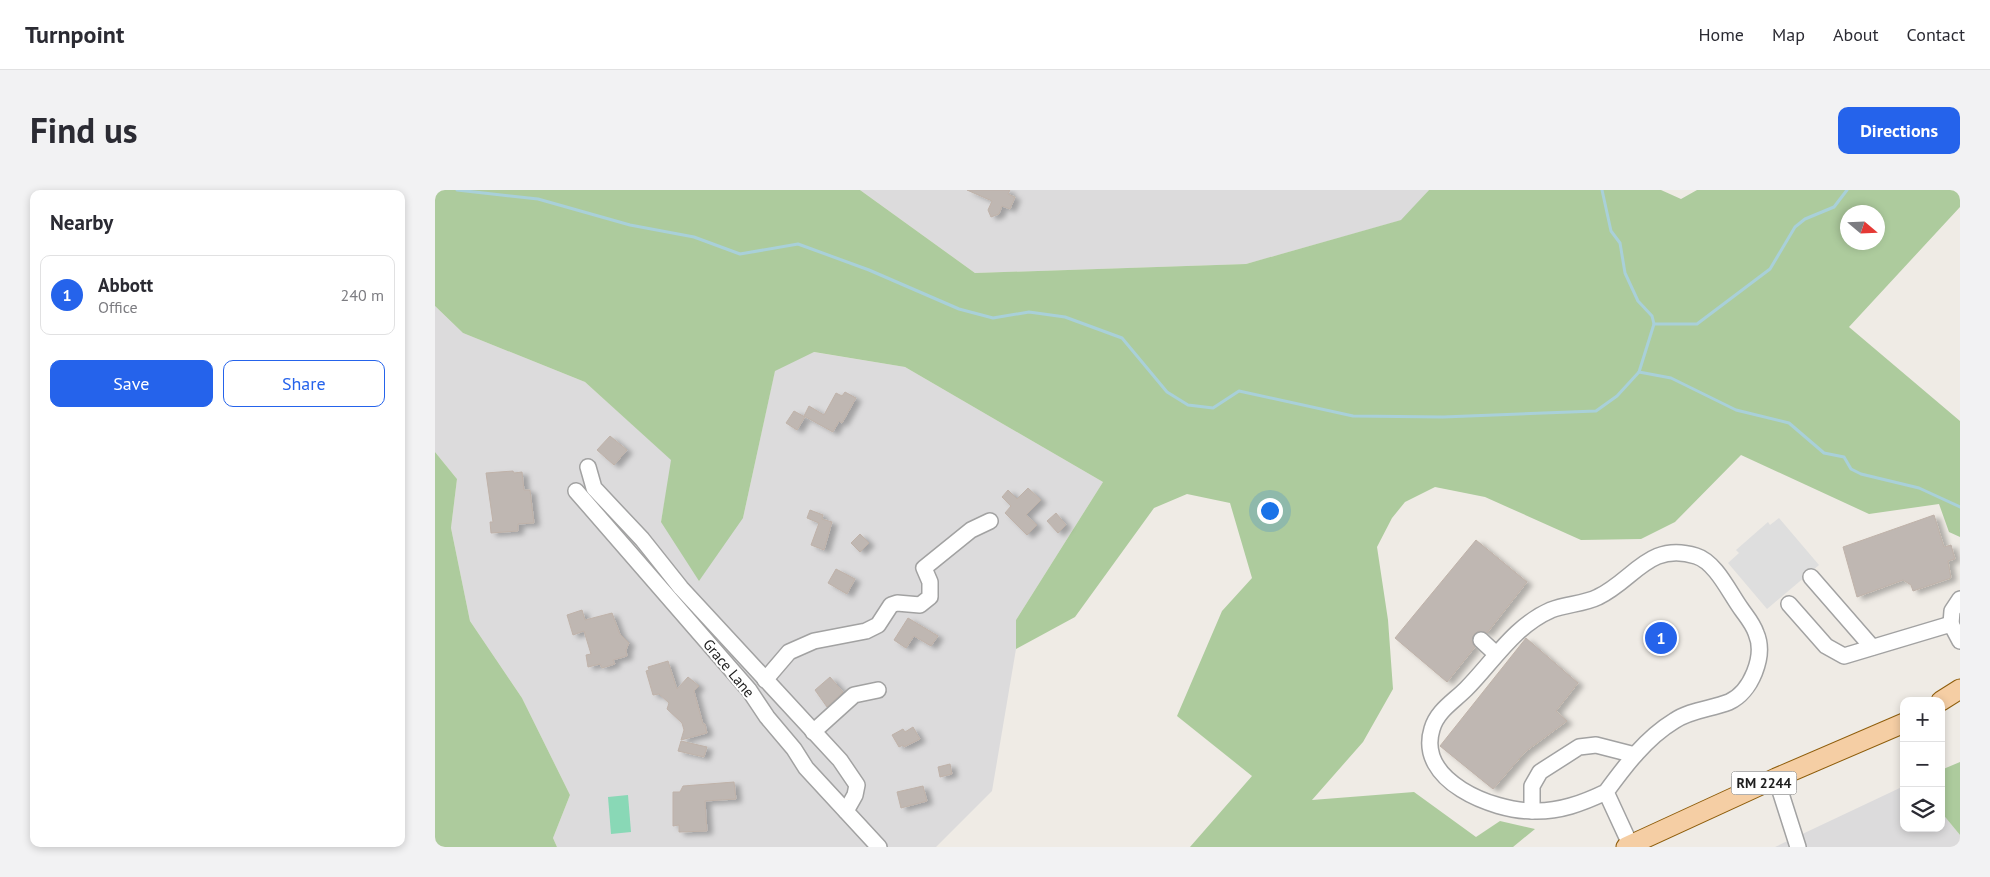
<!DOCTYPE html>
<meta charset="utf-8">
<style>
body{margin:0;font-family:"PT Sans",sans-serif;background:#f2f2f3;color:#2b2b33}
.controls{position:absolute;right:15px;bottom:15px;display:grid;overflow:hidden;border-radius:10px;box-shadow:0 2px 8px #0003}
.controls button{width:45px;height:45px;display:grid;place-items:center;padding:0;border:0;border-bottom:1px solid #e1e1e2;background:#fff;color:#2b2b33;font:25px sans-serif}
.compass{position:absolute;left:1405px;top:15px;width:45px;height:45px;border-radius:50%;background:#fff;box-shadow:0 2px 8px #0003;rotate:109deg}
.you{position:absolute;left:834px;top:320px;width:18px;height:18px;margin:-12px;border:4px solid #fff;border-radius:50%;background:#1a73e8;box-shadow:0 0 0 8px #1a73e833}
.badge{display:grid;place-items:center;width:32px;height:32px;border-radius:50%;background:#2563eb;color:#fff;font-size:16px;font-weight:700}
.pin{position:absolute;translate:-50% -50%;border:2px solid #fff;box-shadow:0 1px 5px #0006}
.list{margin:0;padding:0;list-style:none}
h2{display:flex;justify-content:space-between;align-items:center;height:65px;margin:0;padding:0 20px;font-size:21px}
h2 small{font-size:16px;font-weight:400;color:#7c7c81}
.list li{display:grid;grid-template-columns:32px 1fr auto;gap:15px;align-items:center;box-sizing:border-box;height:80px;margin:0 10px 10px;padding:0 10px;border:1px solid #e1e1e2;border-radius:10px}
.list b{display:block;font-size:19px;white-space:nowrap}
.list p{margin:0;font-size:16px;white-space:nowrap;color:#7c7c81}
.list em{font-size:16px;font-style:normal;color:#7c7c81}
.actions{display:flex;gap:10px;padding:15px 20px}
.actions a{flex:1;padding:11px 0;border:1px solid #2563eb;border-radius:10px;text-align:center;font-size:18px;color:#2563eb}
.actions .main{background:#2563eb;color:#fff}
.icon{flex:none;width:28px;height:28px;fill:none;stroke:currentColor;stroke-width:2;stroke-linecap:round;stroke-linejoin:round}
.map{position:relative;flex:none;width:1525px;height:657px;overflow:hidden;border-radius:10px}
header{display:flex;align-items:center;gap:30px;box-sizing:border-box;height:70px;padding:0 25px;background:#fff;border-bottom:1px solid #e1e1e2}
header strong{font-size:24px}
nav{display:flex;gap:28px;margin-inline-start:auto;font-size:18px}
.intro{display:flex;align-items:center;justify-content:space-between;box-sizing:border-box;height:120px;padding:0 30px}
h1{margin:0;font-size:35px}
.button{padding:12px 22px;border-radius:10px;background:#2563eb;color:#fff;font-size:18px;font-weight:700}
main{display:flex;gap:30px;padding:0 30px}
aside{flex:1;background:#fff;border-radius:10px;box-shadow:0 2px 8px #0003}
.map>svg:first-child{display:block}
</style>
<header>
<strong>Turnpoint</strong>
<nav><a>Home</a><a>Map</a><a>About</a><a>Contact</a></nav>
</header>
<div class="intro"><h1>Find us</h1><a class="button">Directions</a></div>
<main>
<aside>
<h2>Nearby<small></small></h2>
<ul class="list">
<li><span class="badge">1</span><div><b>Abbott</b><p>Office</p></div><em>240 m</em></li>
</ul>
<div class="actions"><a class="main">Save</a><a>Share</a></div>
</aside>
<div class="map">
<svg width="1525" height="657" viewBox="0 0 1525 657">
<defs>
<filter id="shadow"><feDropShadow dx="5.5" dy="3" stdDeviation="2.5" flood-color="#0004"/></filter>
</defs>
<rect width="100%" height="100%" fill="#efebe5"/>
<g fill="#dcdbdc">
<path d="M425,0H994L967,30L811,74L540,83Z"/>
<path d="M0,116L28,143L150,192L237,270L226,332L308,328L340,180L378,162L470,177L668,292L581,430V459L557,601L501,657H122L118,648L135,605L87,508L35,431L16,338L22,289L0,262Z"/>
<path d="M1469,596V638H1506V622L1525,645V657H1340Z"/>
</g>
<g fill="#adcb9d" fill-rule="evenodd">
<path d="M0,0H425L540,83L811,74L966,30L994,0H1226L1246,9L1262,0H1525V17L1414,137L1525,231V347L1514,342L1504,314L1434,324L1306,265L1240,332L1206,349L1146,350L1050,307L1000,297L970,312L957,328L942,357L953,430L958,499L928,552L877,610L979,602L1041,647L1065,631L1100,639L1078,657H755L817,586L742,526L787,421L817,388L795,313L752,304L719,318L640,427L581,459V430L668,292L470,177L379,162L340,181L308,328L264,391L226,332L236,270L150,192L28,143L0,116ZM1412,22H1442V52H1412Z"/>
<path d="M0,262L22,289L16,338L35,431L87,508L135,605L118,648L122,657H0Z"/>
<path d="M1525,572V645L1506,622V580Z"/>
</g>
<path fill="#89d8b6" d="M193,605L196,642L176,644L173,607Z"/>
<path fill="#dedede" d="M1344,328L1384,375L1332,419L1293,373L1304,363L1301,360L1333,332L1335,335Z"/>
<g fill="none" stroke-linecap="round" stroke-linejoin="round">
<g stroke="#a9d0d9" stroke-width="3">
<path d="M22,0L103,9L195,35L259,47L305,64L363,54L434,80L524,119L558,128L594,122L630,127L687,148L732,202L753,215L778,218L804,201L918,226L1008,227L1161,221L1182,206L1204,182L1236,188L1301,220L1354,233L1389,263L1409,267L1416,279L1426,284L1484,298L1525,317"/>
<path d="M1167,0L1176,41L1185,53L1190,83L1203,111L1217,126L1219,134L1204,182"/>
<path d="M1219,134H1262L1335,79L1360,37L1370,29L1399,17L1412,0"/>
</g>
</g>
<g fill="#bfb7b2" stroke="#bfb2a9" filter="url(#shadow)">
<path d="M532,0H575L573,4L580,7L575,19L567,16L564,24L556,27L553,20L557,11Z"/>
<path d="M410,202L421,208L407,233L404,231L398,242L369,226L374,216L389,225L401,203L407,206Z"/>
<path d="M359,221L370,227L362,240L351,233Z"/>
<path d="M175,246L192,260L179,275L162,260Z"/>
<path d="M78,281L79,283L87,282L89,300H95L99,333L83,334V341L56,343L55,332H58L51,283Z"/>
<path d="M593,298L606,310L591,325L602,335L592,345L570,323L576,316L567,307L573,300L582,309Z"/>
<path d="M375,320L388,325L387,329L397,332L389,360L376,355L384,333L372,328Z"/>
<path d="M621,323L631,335L623,343L612,331Z"/>
<path d="M1499,325L1509,357L1516,355L1520,369L1513,371L1516,388L1478,401L1476,395L1468,390L1422,407L1408,357Z"/>
<path d="M425,344L434,353L425,362L416,353Z"/>
<path d="M1041,350L1092,392L1052,443L1044,441L1039,444L1037,452L1040,457L1012,492L960,448Z"/>
<path d="M401,379L420,389L412,404L393,393Z"/>
<path d="M147,420L150,430L177,423L185,444L194,453L191,460L192,466L178,470L180,474L167,478L165,474L153,477L151,465L156,464L149,441L138,445L132,425Z"/>
<path d="M473,428L503,446L496,456L479,446L471,458L459,450Z"/>
<path d="M1091,448L1143,493L1121,521L1132,531L1090,562L1058,599L1005,556Z"/>
<path d="M233,471L242,499L253,487L264,496L259,501L268,534H270L272,543L246,550L249,540L247,533L232,519L234,513L224,504L218,505L211,481L214,480L213,477Z"/>
<path d="M395,487L408,502L392,517L380,500Z"/>
<path d="M478,537L485,549L469,557L468,555L464,557L457,545L468,539L470,542Z"/>
<path d="M246,551L272,557L269,567L243,561Z"/>
<path d="M515,574L517,584L505,587L503,577Z"/>
<path d="M299,592L301,609L270,611L272,641L244,642V635L238,636V602H245L248,596Z"/>
<path d="M488,596L492,611L466,618L462,602Z"/>
</g>
<g fill="none" stroke-linecap="round" stroke-linejoin="round">
<defs>
<g id="minor">
<path d="M153,277L159,298L207,349L246,398L405,570L422,595L420,605L411,621"/>
<path d="M141,301L314,500L332,527L359,559L371,578L444,657"/>
<path d="M1376,387L1437,457"/>
<path d="M1354,414L1391,456L1409,466L1516,434L1525,451"/>
<path d="M1516,434L1517,421L1525,409"/>
<path d="M1046,450L1061,464"/>
<path d="M330,490L354,462L379,451L431,441L443,435L456,415L462,413L485,415L495,407V392L489,378L536,340L555,331"/>
<path d="M378,542L419,505L443,500"/>
<path d="M1341,588L1363,657"/>
<path d="M1171,602C1148,613 1124,622 1098,621C1058,621 981,591 997,539C1002,521 1018,512 1031,499C1058,472 1079,436 1116,420C1131,414 1149,414 1163,407C1199,390 1214,351 1261,366C1281,372 1295,404 1307,420C1312,427 1318,434 1321,443C1331,466 1316,502 1294,512C1276,519 1255,520 1239,531C1211,548 1190,576 1171,602L1195,654"/>
<path d="M1097,621V596L1105,582L1144,557L1161,555L1200,565"/>
</g>
<g id="major">
<path d="M1506,511L1525,499"/>
<path d="M1191,657L1341,588L1469,533"/>
</g>
</defs>
<use href="#minor" stroke="#a2a2a2" stroke-width="18"/>
<use href="#major" stroke="#8e5d0b" stroke-width="21"/>
<use href="#minor" stroke="#fff" stroke-width="15"/>
<use href="#major" stroke="#f5cea4" stroke-width="19"/>
</g>
<g text-anchor="middle" dominant-baseline="central" stroke-width="4" stroke-linejoin="round" paint-order="stroke">
<rect fill="#fff" stroke="#626262" stroke-width="1" x="1296.5" y="581.5" width="65" height="23" rx="4"/>
<g font-size="14" font-weight="bold" fill="#1e1e1e">
<text x="1329" y="593">RM 2244</text>
</g>
<g font-size="15" fill="#1e1e1e" stroke="#fff">
<text transform="translate(294 478) rotate(50)">Grace Lane</text>
</g>
</g>
</svg>
<div class="controls">
<button>+</button>
<button>−</button>
<button><svg class="icon" aria-label="layers" viewBox="0 0 24 24"><path d="M12 4l9 5-9 5-9-5zM3 14l9 5 9-5"/></svg></button>
</div>
<svg class="compass" viewBox="-18 -18 36 36"><path d="M0-13l5 13h-10z" fill="#e53935"/><path d="M0 13l5-13h-10z" fill="#7c7c81"/></svg>
<div class="you"></div>
<div class="pin badge" style="left:1226px;top:448px">1</div>
</div>
</main>
